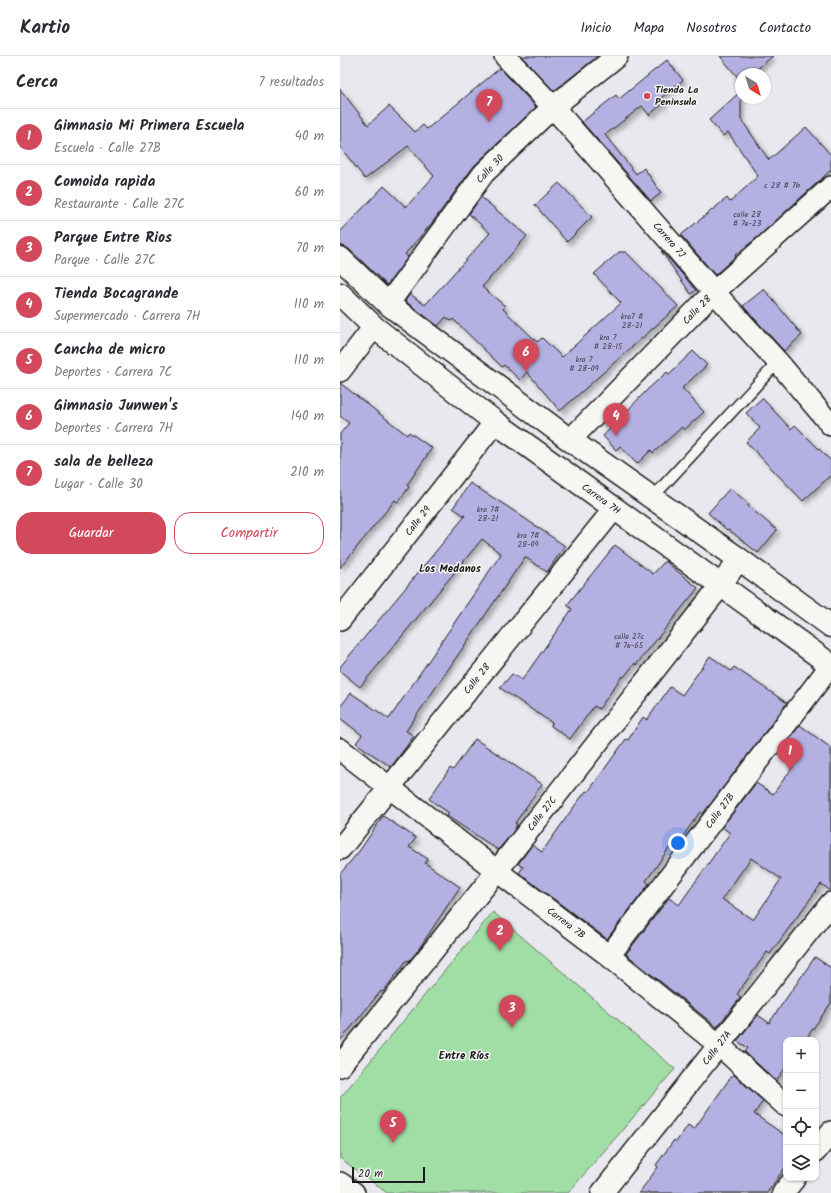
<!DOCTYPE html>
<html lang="es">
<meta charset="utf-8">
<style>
body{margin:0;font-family:Kalam,sans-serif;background:#f2f2f3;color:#2b2b33}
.controls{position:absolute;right:12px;bottom:12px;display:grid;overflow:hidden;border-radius:8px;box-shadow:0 1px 3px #0004}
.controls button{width:36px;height:36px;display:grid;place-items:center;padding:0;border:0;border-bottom:1px solid #e1e1e2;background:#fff;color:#2b2b33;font:20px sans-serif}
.compass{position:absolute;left:395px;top:12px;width:36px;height:36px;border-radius:50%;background:#fff;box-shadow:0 1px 3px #0004;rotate:142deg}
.scale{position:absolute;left:12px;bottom:10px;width:73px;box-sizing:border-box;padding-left:4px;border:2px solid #1c1c1c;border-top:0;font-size:11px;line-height:14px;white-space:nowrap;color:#1c1c1c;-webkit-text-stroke:3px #f6f6f2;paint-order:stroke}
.you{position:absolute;left:338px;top:787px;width:14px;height:14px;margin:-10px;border:3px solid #fff;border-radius:50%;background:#1a73e8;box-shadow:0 0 0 6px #1a73e833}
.badge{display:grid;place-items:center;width:26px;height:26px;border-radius:50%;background:#d1495b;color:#fff;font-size:13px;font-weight:700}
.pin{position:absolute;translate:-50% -33px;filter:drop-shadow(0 1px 2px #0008)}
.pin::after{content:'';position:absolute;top:21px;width:14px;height:12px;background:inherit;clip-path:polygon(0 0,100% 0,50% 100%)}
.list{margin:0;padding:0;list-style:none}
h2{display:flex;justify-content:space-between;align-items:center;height:52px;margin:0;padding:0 16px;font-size:17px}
h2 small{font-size:13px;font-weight:400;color:#7c7c81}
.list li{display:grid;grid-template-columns:26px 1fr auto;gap:12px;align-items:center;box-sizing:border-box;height:56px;padding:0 16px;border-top:1px solid #e1e1e2}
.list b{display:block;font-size:15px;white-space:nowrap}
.list p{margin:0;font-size:13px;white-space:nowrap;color:#7c7c81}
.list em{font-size:13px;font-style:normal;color:#7c7c81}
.actions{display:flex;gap:8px;padding:12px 16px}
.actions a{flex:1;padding:9px 0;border:1px solid #d1495b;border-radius:16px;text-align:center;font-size:14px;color:#d1495b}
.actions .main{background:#d1495b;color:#fff}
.icon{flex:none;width:22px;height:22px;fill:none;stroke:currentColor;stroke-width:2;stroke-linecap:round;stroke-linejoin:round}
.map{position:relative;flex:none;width:491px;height:1137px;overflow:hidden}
header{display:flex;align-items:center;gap:24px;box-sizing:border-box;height:56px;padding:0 20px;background:#fff;border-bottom:1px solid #e1e1e2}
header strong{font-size:19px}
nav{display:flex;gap:22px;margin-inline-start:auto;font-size:14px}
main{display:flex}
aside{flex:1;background:#fff}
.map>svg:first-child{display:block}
</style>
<header>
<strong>Kartio</strong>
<nav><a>Inicio</a><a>Mapa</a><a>Nosotros</a><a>Contacto</a></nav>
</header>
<main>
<aside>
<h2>Cerca<small>7 resultados</small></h2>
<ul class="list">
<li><span class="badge">1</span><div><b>Gimnasio Mi Primera Escuela</b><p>Escuela · Calle 27B</p></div><em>40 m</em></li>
<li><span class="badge">2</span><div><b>Comoida rapida</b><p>Restaurante · Calle 27C</p></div><em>60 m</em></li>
<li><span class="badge">3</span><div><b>Parque Entre Rios</b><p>Parque · Calle 27C</p></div><em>70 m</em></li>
<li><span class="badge">4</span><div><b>Tienda Bocagrande</b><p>Supermercado · Carrera 7H</p></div><em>110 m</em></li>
<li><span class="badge">5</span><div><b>Cancha de micro</b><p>Deportes · Carrera 7C</p></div><em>110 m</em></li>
<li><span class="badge">6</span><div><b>Gimnasio Junwen's</b><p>Deportes · Carrera 7H</p></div><em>140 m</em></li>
<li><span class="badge">7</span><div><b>sala de belleza</b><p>Lugar · Calle 30</p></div><em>210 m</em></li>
</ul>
<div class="actions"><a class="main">Guardar</a><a>Compartir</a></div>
</aside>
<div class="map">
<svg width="491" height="1137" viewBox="0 0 491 1137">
<defs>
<filter id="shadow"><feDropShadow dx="3.5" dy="3.5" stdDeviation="2" flood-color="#0004"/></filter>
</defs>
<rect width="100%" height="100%" fill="#e9e8ef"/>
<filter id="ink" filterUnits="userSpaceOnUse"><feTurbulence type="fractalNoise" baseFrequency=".025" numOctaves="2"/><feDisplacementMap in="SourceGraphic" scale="8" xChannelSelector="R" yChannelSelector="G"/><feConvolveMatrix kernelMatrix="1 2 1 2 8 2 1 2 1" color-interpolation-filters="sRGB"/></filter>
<g filter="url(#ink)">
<path fill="#a1dea5" stroke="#5e7d60" d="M153,856L335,1013L228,1137H47L0,1102V1042Z"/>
<g fill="#b4b1e2" stroke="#1c1c1c" fill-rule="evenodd" filter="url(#shadow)">
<path d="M181,0H258L214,35Z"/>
<path d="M380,0H433L411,18H401V25Z"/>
<path d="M327,4L343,24L321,42L325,46L309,59L302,50L265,79L296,118L304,112L321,137L311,145L242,66L276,39L279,43Z"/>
<path d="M160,12L196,51L134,110L92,167L65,198L68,201L47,229L9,193L3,190H0V176L44,130L66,151L94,120L68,90L25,123L0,91V33L28,69L49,50L75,76L83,69L87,73Z"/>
<path d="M401,35V63L429,104L466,71L491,99V114L418,181L395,199L396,200L375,219L341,179L387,142L390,146L418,120L388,76L383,80L369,64Z"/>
<path d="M219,127L252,161L227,186L195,149Z"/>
<path d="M141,141L187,180L142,231L165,250L163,253L197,286L202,282L222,301L281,247L254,218L279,196H286L338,250L220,355L187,316L180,324L164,309L162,311L113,263L111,265L106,261L98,270L65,245L70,238L85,249L150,177L129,158Z"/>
<path d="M321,195H322L356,234L351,238Z"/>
<path d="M424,233L462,279L444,295L403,250Z"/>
<path d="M353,295L367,309L342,332L364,356L344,374L342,371L313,397L311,394L297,408L280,390L276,394L263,380L308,333L327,316L329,318Z"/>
<path d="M0,327L67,379L69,376L92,392L67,429L69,431L58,446L55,444L0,512V378L9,367L0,360Z"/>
<path d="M422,342L451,373L455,369L491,405V419L463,445L406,386L420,372L406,357Z"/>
<path d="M130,427L168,451L225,490L207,516L185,501L66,675L74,680L51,711L16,687L22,679L0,662V651L11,637L49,663L161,498L142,483L20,631L0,615V611L125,460L113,452Z"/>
<path d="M390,432L409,448L408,450L437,474L418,497L388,473L387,474L368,457Z"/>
<path d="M275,489L313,518L325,505L358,532L296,609L295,607L284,621L282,620L259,653L254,650L230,683L211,670L212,667L160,632L172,618L182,624L232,553L227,549Z"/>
<path d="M370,600L391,615L394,611L447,647L363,758L360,756L333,794L329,792L306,825L309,828L267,883L179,817L183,811L178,808L192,789L202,796L233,752L246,735L248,736L286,683L288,684L303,661L307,664L330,631L342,639Z"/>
<path d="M460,669L491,692V835L481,828L430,898L427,896L397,938L401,941L377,971L286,898L329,842L339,849L390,777L382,771L416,727L433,738L455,708L451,705L455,700L443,692ZM411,802L441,823L413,864L382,843Z"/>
<path d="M135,683L202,728L175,767L177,768L173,776L158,794L107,760L109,757L89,743L110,712L113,714Z"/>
<path d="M43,760L76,782L69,791L88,803L85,807L120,831L76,897L69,905L67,904L43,936L41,935L0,985V818L20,794Z"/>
<path d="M475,901L491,912V947L465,984H446V1011L436,1025L405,996L408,992L397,985L418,959L429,967Z"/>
<path d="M393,1018L423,1045L414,1058L446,1080V1110L427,1137H299L318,1111L316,1109L334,1084L336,1086L348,1069L354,1073Z"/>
</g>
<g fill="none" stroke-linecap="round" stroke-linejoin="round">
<defs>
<path id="lane" d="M312,442L438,306"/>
<g id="street">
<path d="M165,0L213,51L374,236L438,306L491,369"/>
<path d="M48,248L144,117L213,51L277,0"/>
<path d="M0,315L34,271"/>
<path d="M230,384L374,236L491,131"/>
<path d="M0,564L155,366"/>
<path d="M0,693L157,815L269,900L379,989L446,1050"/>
<path d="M0,793L274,453"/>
<path d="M269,900L491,609"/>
<path d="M0,1010L157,815L381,529L399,503"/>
<path d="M476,1095L491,1076"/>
<path d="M0,1127L14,1137"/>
<path d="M262,1137L491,847"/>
<path d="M443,1137L455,1122"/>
</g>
<g id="secondary">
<path d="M0,202L48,248L230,384L399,503L491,570"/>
<path d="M0,238L34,271L155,366L491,609"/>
</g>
</defs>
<use href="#lane" stroke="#1c1c1c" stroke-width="13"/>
<use href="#street" stroke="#1c1c1c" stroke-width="24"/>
<use href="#secondary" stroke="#1c1c1c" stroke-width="25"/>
<use href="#lane" stroke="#f6f6f2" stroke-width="10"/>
<use href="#street" stroke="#f6f6f2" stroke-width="21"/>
<use href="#secondary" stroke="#f6f6f2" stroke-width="22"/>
</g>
</g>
<circle fill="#d1495b" stroke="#f6f6f2" stroke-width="1.5" cx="307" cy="40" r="4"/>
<g text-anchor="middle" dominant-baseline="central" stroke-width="3" stroke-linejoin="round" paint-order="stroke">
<g font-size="8" fill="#42414e">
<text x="442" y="129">c 28 # 7h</text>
<text x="407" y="158">calle 28<tspan x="407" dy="9"># 7e-23</tspan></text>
<text x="292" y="260">kra7 #<tspan x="292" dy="9">28-21</tspan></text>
<text x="268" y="281">kra 7<tspan x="268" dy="9"># 28-15</tspan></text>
<text x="244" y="303">kra 7<tspan x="244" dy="9"># 28-09</tspan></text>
<text x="148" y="453">kra 7#<tspan x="148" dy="9">28-21</tspan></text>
<text x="188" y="479">kra 7#<tspan x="188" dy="9">28-09</tspan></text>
<text x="289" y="580">calle 27c<tspan x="289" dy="9"># 7e-65</tspan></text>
</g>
<g font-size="10" font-weight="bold" fill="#1c1c1c" stroke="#f6f6f2" text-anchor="start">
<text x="315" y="34">Tienda La<tspan x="315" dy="12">Peninsula</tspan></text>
</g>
<g font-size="10" fill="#1c1c1c" stroke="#f6f6f2">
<text transform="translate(150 113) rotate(-47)">Calle 30</text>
<text transform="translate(329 184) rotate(49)">Carrera 7J</text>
<text transform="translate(357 254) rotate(-46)">Calle 28</text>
<text transform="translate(261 443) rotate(36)">Carrera 7H</text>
<text transform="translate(78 465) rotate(-52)">Calle 29</text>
<text transform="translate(137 623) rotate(-51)">Calle 28</text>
<text transform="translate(380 755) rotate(-53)">Calle 27B</text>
<text transform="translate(202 758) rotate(-52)">Calle 27C</text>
<text transform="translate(226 867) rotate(37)">Carrera 7B</text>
<text transform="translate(377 992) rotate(-52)">Calle 27A</text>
</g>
<g font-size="11" font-weight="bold" fill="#1c1c1c" stroke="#f6f6f2">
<text x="110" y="513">Los Medanos</text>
<text x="124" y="1000">Entre Ríos</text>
</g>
</g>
</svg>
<div class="controls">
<button>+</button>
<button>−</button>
<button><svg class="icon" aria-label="locate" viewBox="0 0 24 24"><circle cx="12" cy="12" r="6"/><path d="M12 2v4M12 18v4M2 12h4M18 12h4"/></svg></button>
<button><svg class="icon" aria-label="layers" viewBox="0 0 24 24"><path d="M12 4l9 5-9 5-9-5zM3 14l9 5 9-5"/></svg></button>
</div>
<svg class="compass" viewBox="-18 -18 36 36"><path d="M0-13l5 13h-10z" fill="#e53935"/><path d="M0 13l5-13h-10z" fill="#7c7c81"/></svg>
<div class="scale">20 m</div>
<div class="you"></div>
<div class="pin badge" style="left:450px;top:715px">1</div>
<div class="pin badge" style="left:160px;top:895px">2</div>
<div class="pin badge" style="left:172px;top:972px">3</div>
<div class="pin badge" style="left:276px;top:380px">4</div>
<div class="pin badge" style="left:53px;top:1087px">5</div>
<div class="pin badge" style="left:186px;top:316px">6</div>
<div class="pin badge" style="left:149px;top:66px">7</div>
</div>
</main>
